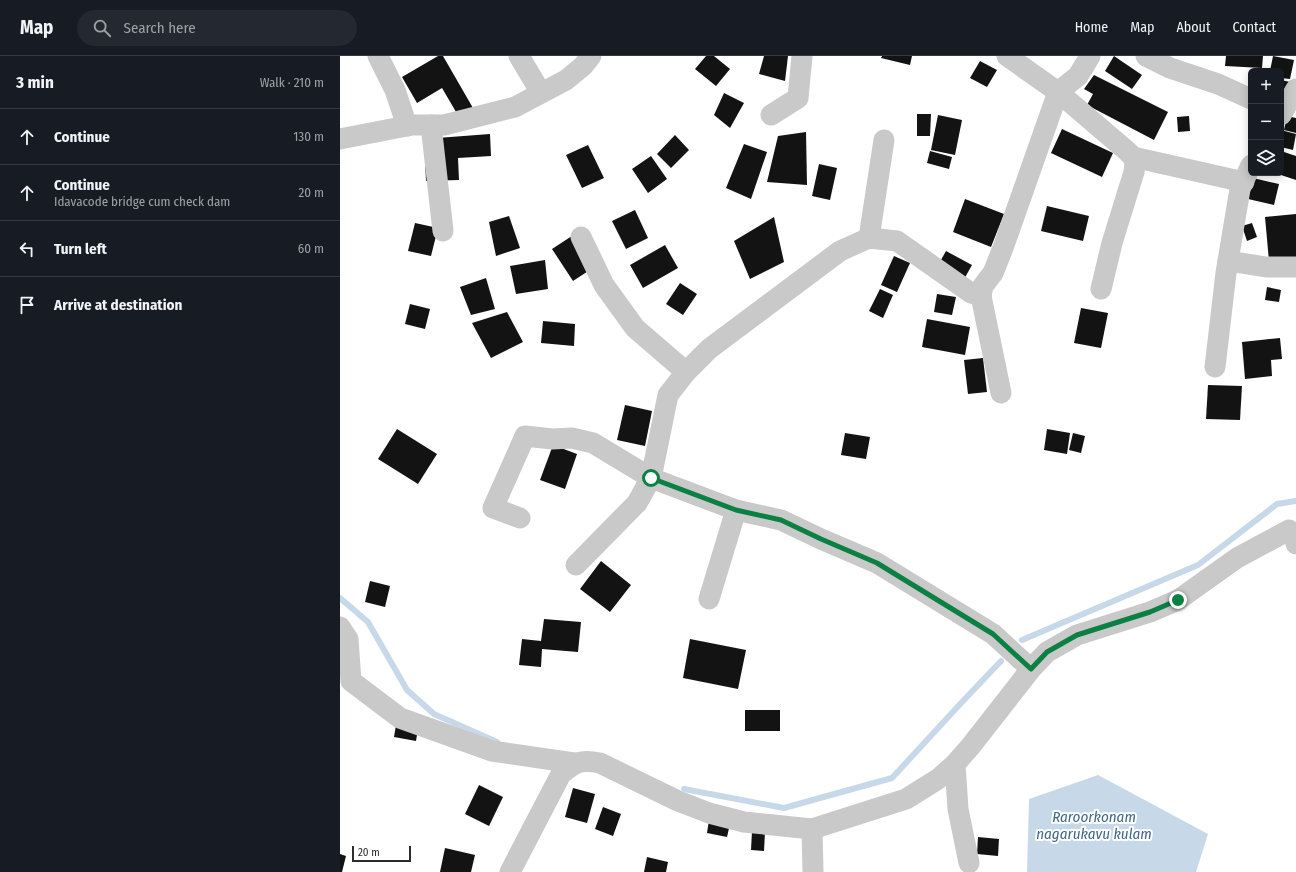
<!DOCTYPE html>
<meta charset="utf-8">
<style>
body{margin:0;font-family:"Fira Sans Condensed",sans-serif;background:#242831;color:#f1f3f6}
.controls{position:absolute;right:12px;top:12px;display:grid;overflow:hidden;border-radius:6px;box-shadow:0 2px 10px #0003}
.controls button{width:36px;height:36px;display:grid;place-items:center;padding:0;border:0;border-bottom:1px solid #363941;background:#171b24;color:#f1f3f6;font:20px sans-serif}
.scale{position:absolute;left:12px;bottom:10px;width:59px;box-sizing:border-box;padding-left:4px;border:2px solid #2c2c2c;border-top:0;font-size:11px;line-height:14px;white-space:nowrap;color:#2c2c2c;-webkit-text-stroke:3px #fff;paint-order:stroke}
.stop{position:absolute;width:12px;height:12px;margin:-9px;border:3px solid #0b8043;border-radius:50%;background:#fff}
.stop.end{background:#0b8043;border-color:#fff;box-shadow:0 1px 4px #0008}
.list{margin:0;padding:0;list-style:none}
h2{display:flex;justify-content:space-between;align-items:center;height:52px;margin:0;padding:0 16px;font-size:17px}
h2 small{font-size:13px;font-weight:400;color:#9ea1a6}
.list li{display:grid;grid-template-columns:26px 1fr auto;gap:12px;align-items:center;box-sizing:border-box;height:56px;padding:0 16px;border-top:1px solid #363941}
.list b{display:block;font-size:15px;white-space:nowrap}
.list p{margin:0;font-size:13px;white-space:nowrap;color:#9ea1a6}
.list em{font-size:13px;font-style:normal;color:#9ea1a6}
.icon{flex:none;width:22px;height:22px;fill:none;stroke:currentColor;stroke-width:2;stroke-linecap:round;stroke-linejoin:round}
.map{position:relative;flex:none;width:956px;height:816px;overflow:hidden}
header{display:flex;align-items:center;gap:24px;box-sizing:border-box;height:56px;padding:0 20px;background:#171b24;border-bottom:1px solid #363941}
header strong{font-size:19px}
nav{display:flex;gap:22px;margin-inline-start:auto;font-size:14px}
.search{width:280px;height:36px;background:#242831;display:flex;align-items:center;gap:10px;box-sizing:border-box;padding:0 14px;border-radius:22px;color:#9ea1a6;font-size:15px}
main{display:flex}
aside{flex:1;background:#171b24}
.map>svg:first-child{display:block}
</style>
<header>
<strong>Map</strong>
<div class="search"><svg class="icon" aria-label="search" viewBox="0 0 24 24"><circle cx="10" cy="10" r="6"/><path d="M15 15l6 6"/></svg>Search here</div>
<nav><a>Home</a><a>Map</a><a>About</a><a>Contact</a></nav>
</header>
<main>
<aside>
<h2>3 min<small>Walk · 210 m</small></h2>
<ul class="list">
<li><svg class="icon" aria-label="ahead" viewBox="0 0 24 24"><path d="M12 20V5M6 11l6-6 6 6"/></svg><div><b>Continue</b></div><em>130 m</em></li>
<li><svg class="icon" aria-label="ahead" viewBox="0 0 24 24"><path d="M12 20V5M6 11l6-6 6 6"/></svg><div><b>Continue</b><p>Idavacode bridge cum check dam</p></div><em>20 m</em></li>
<li><svg class="icon" aria-label="left" viewBox="0 0 24 24"><path d="M17 20v-9H6M10 6l-5 5 5 5"/></svg><div><b>Turn left</b></div><em>60 m</em></li>
<li><svg class="icon" aria-label="arrive" viewBox="0 0 24 24"><path d="M6 21V4h12l-3 4 3 4H6"/></svg><div><b>Arrive at destination</b></div></li>
</ul>
</aside>
<div class="map">
<svg width="956" height="816" viewBox="0 0 956 816">
<rect width="100%" height="100%" fill="#fff"/>
<path fill="#c7d9e8" d="M758,719L868,778L856,816H687L689,743Z"/>
<g fill="none" stroke-linecap="round" stroke-linejoin="round">
<g stroke="#c7d9e8" stroke-width="6">
<path d="M0,542L28,566L67,634L94,658L157,686"/>
<path d="M682,584L858,509L937,448L956,445"/>
<path d="M344,733L444,752L552,722L622,646L661,605"/>
</g>
</g>
<g fill="#131313">
<path d="M98,0H103L133,52L119,61L102,32L77,47L62,21Z"/>
<path d="M366,0H374L390,13L376,30L355,13Z"/>
<path d="M424,0H448L445,25L419,18Z"/>
<path d="M542,0H572L570,9L541,2Z"/>
<path d="M774,0L802,19L792,33L765,15Z"/>
<path d="M886,0H923L922,12L885,10Z"/>
<path d="M933,0L954,4L950,23L941,22V15H930Z"/>
<path d="M640,5L657,14L647,31L630,22Z"/>
<path d="M754,19L828,56L814,84L747,49L753,38L744,33Z"/>
<path d="M941,24L950,26L941,47Z"/>
<path d="M384,37L404,47L390,72L374,59Z"/>
<path d="M577,58H591L590,80H577Z"/>
<path d="M598,59L622,64L615,99L591,94Z"/>
<path d="M849,60L850,75L838,76L837,61Z"/>
<path d="M947,60L956,62V77L944,74Z"/>
<path d="M722,73L773,97L762,121L711,97Z"/>
<path d="M941,74L956,78L953,94L941,91Z"/>
<path d="M466,76L467,129L427,126L438,80Z"/>
<path d="M150,78L151,100L118,102L119,124L86,125L84,83Z"/>
<path d="M335,79L349,94L331,112L317,98Z"/>
<path d="M404,88L427,96L411,143L386,132Z"/>
<path d="M248,89L264,122L242,132L226,99Z"/>
<path d="M590,95L612,101L609,113L587,107Z"/>
<path d="M941,95L956,100V124L935,117H941Z"/>
<path d="M311,100L327,123L308,137L292,113Z"/>
<path d="M479,108L497,112L490,144L472,140Z"/>
<path d="M913,122L939,128L934,149L908,143Z"/>
<path d="M625,143L664,158L651,191L613,176Z"/>
<path d="M707,150L749,160L743,185L701,175Z"/>
<path d="M295,154L308,182L286,193L272,165Z"/>
<path d="M956,158V203L929,205L925,161Z"/>
<path d="M169,160L180,192L156,200L149,166Z"/>
<path d="M434,161L444,206L410,223L394,185Z"/>
<path d="M75,167L98,172L91,200L68,195Z"/>
<path d="M912,167L917,181L907,185L902,170Z"/>
<path d="M238,176L259,208L233,225L212,193Z"/>
<path d="M325,189L338,212L303,232L290,209Z"/>
<path d="M606,195L632,209L623,225L597,211Z"/>
<path d="M554,200L570,207L557,236L541,229Z"/>
<path d="M205,204L208,233L176,238L170,210Z"/>
<path d="M146,222L155,253L131,259L120,231Z"/>
<path d="M340,227L357,238L343,259L326,248Z"/>
<path d="M927,231L941,234L939,246L925,244Z"/>
<path d="M540,233L553,239L543,262L529,255Z"/>
<path d="M597,238L616,241L612,259L594,256Z"/>
<path d="M70,248L90,253L85,273L65,268Z"/>
<path d="M741,252L768,257L761,292L734,287Z"/>
<path d="M167,256L183,286L151,302L132,267Z"/>
<path d="M587,263L630,271L625,299L582,291Z"/>
<path d="M203,265L235,268L234,290L201,287Z"/>
<path d="M940,282L942,303L931,304L932,320L905,323L902,286Z"/>
<path d="M643,302L647,336L628,338L624,304Z"/>
<path d="M868,329L902,330L900,364L866,363Z"/>
<path d="M285,349L312,355L305,390L277,384Z"/>
<path d="M57,373L97,398L78,428L38,403Z"/>
<path d="M707,373L730,377L727,398L704,394Z"/>
<path d="M505,377L530,381L526,403L501,399Z"/>
<path d="M733,377L745,380L741,397L729,394Z"/>
<path d="M213,389L237,398L225,433L200,424Z"/>
<path d="M261,505L291,529L270,556L240,533Z"/>
<path d="M30,525L50,530L45,551L25,546Z"/>
<path d="M204,563L241,566L238,596L202,593L201,611L179,609L182,583L201,585Z"/>
<path d="M350,583L406,594L398,633L343,622Z"/>
<rect x="405" y="654" width="35" height="21"/>
<path d="M56,669L78,673L76,685L54,681Z"/>
<path d="M139,729L163,741L149,770L125,758Z"/>
<path d="M233,732L255,738L247,767L225,761Z"/>
<path d="M263,751L281,758L273,780L255,773Z"/>
<path d="M369,764L390,768L387,781L367,777Z"/>
<path d="M412,775L425,776L424,795L411,794Z"/>
<path d="M638,781L659,783L658,800L637,798Z"/>
<path d="M105,792L135,799L131,816H100Z"/>
<path d="M0,798L6,800L2,816H0Z"/>
<path d="M307,801L328,806L326,816H304Z"/>
</g>
<g fill="none" stroke-linecap="round" stroke-linejoin="round">
<g stroke="#c9c9c9" stroke-width="21">
<path d="M38,0L55,34L67,70"/>
<path d="M179,0L201,37"/>
<path d="M667,0L718,36L787,95L793,101L795,107L794,116L772,187L761,233"/>
<path d="M806,0L830,12L878,28L911,43"/>
<path d="M431,59L458,42L462,0"/>
<path d="M941,59L956,33"/>
<path d="M91,69L103,175"/>
<path d="M0,83L72,69H104L175,51L226,24L243,10L251,0"/>
<path d="M793,101L904,126"/>
<path d="M241,181L264,229L295,272L346,316"/>
<path d="M529,182L544,84"/>
<path d="M888,205L926,211H956"/>
<path d="M641,240L661,337"/>
<path d="M875,311L886,217L900,133L911,109"/>
<path d="M180,462L153,452L185,380L212,383L232,382L253,387L311,422L297,447L236,509"/>
<path d="M369,543L396,454"/>
<path d="M0,571L8,583L11,625L60,662L152,695L234,707"/>
<path d="M691,613L653,578L537,507L481,483L441,464L396,454L311,422L328,339L346,316L369,293L500,195L529,182L557,185L631,237L641,240L643,230L653,217L663,192L718,36L738,20L750,0"/>
<path d="M615,708L618,753L629,807"/>
<path d="M472,773L473,816"/>
<path d="M170,816L221,718C236,706 240,703 260,707L338,745L369,757L404,766L472,773L566,743L598,723L615,708L630,691L691,613L707,596L737,579L810,556L838,544L897,502L949,474L955,483L956,488"/>
</g>
</g>
<g fill="none" stroke-linecap="round" stroke-linejoin="round">
<path stroke="#0b8043" stroke-width="5" d="M311,422L396,454L441,464L481,483L537,507L653,578L691,613L707,596L737,579L810,556L838,544"/>
</g>
<g text-anchor="middle" dominant-baseline="central" stroke-width="4" stroke-linejoin="round" paint-order="stroke">
<g font-size="15" font-style="italic" fill="#3f6788" stroke="#fff">
<text x="754" y="761">Raroorkonam<tspan x="754" dy="17">nagarukavu kulam</tspan></text>
</g>
</g>
</svg>
<div class="controls">
<button>+</button>
<button>−</button>
<button><svg class="icon" aria-label="layers" viewBox="0 0 24 24"><path d="M12 4l9 5-9 5-9-5zM3 14l9 5 9-5"/></svg></button>
</div>
<div class="scale">20 m</div>
<div class="stop" style="left:311px;top:422px"></div>
<div class="stop end" style="left:838px;top:544px"></div>
</div>
</main>
